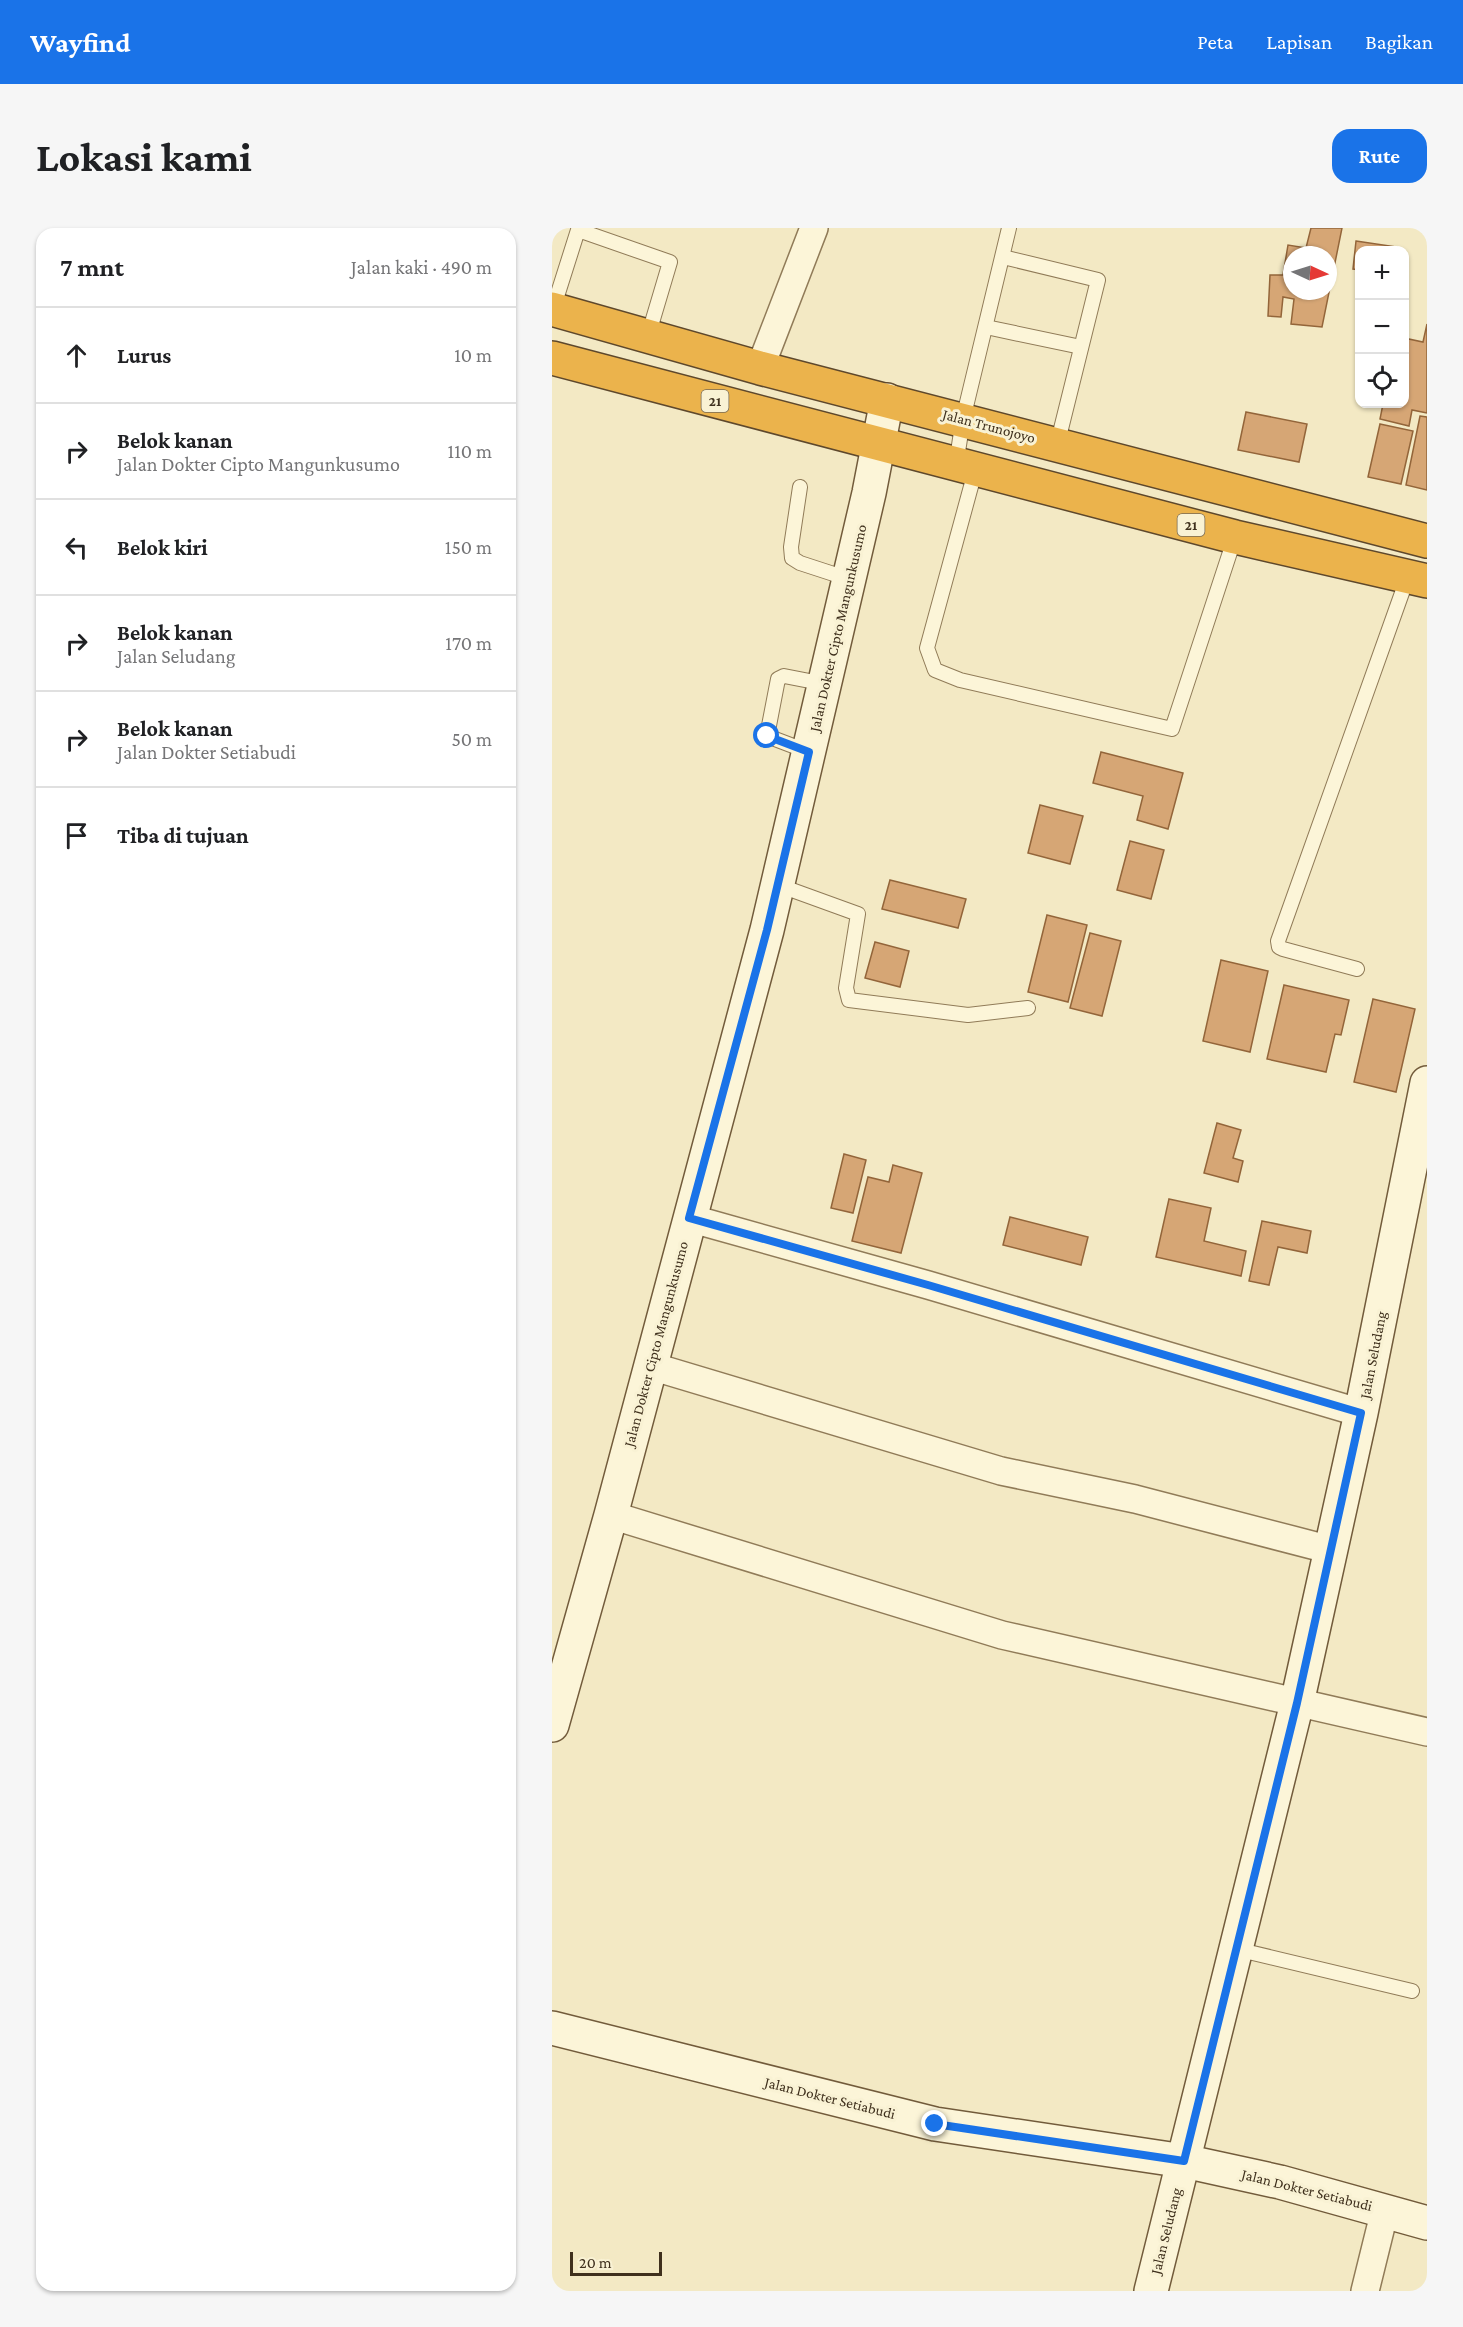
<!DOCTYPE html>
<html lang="id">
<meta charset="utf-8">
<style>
body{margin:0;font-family:"Crimson Pro",serif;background:#f6f6f6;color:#202124}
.controls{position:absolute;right:18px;top:18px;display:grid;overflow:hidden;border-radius:12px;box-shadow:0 2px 4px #0004}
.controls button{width:54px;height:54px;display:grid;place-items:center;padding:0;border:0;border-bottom:2px solid #e0e0e0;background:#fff;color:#202124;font:30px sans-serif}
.compass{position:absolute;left:731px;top:18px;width:54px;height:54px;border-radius:50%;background:#fff;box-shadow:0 2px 4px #0004;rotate:94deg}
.scale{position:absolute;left:18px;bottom:15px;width:92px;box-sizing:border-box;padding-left:6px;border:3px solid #3f301d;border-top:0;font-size:16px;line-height:21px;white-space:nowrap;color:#3f301d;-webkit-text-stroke:4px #f9f2d4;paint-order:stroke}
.stop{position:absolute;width:18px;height:18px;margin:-14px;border:4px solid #1a73e8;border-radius:50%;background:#fff}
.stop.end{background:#1a73e8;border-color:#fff;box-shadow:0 2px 6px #0008}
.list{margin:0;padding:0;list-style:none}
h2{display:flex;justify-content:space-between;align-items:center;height:78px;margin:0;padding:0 24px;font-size:26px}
h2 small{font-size:20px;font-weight:400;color:#757577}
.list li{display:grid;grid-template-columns:39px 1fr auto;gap:18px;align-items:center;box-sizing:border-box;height:96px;padding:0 24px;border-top:2px solid #e0e0e0}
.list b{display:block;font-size:22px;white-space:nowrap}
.list p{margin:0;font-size:20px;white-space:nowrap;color:#757577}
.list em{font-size:20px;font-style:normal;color:#757577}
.icon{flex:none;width:33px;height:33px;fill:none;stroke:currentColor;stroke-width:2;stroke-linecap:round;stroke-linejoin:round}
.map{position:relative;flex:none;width:875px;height:2063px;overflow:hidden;border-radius:18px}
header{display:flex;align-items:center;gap:36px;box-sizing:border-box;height:84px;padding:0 30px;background:#1a73e8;color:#fff}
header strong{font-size:28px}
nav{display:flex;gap:33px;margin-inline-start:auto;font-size:21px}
.intro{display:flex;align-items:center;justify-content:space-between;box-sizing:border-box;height:144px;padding:0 36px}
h1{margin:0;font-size:42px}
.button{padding:15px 27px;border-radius:18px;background:#1a73e8;color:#fff;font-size:21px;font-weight:700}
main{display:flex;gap:36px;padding:0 36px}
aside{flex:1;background:#fff;border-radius:18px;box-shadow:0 2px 4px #0004}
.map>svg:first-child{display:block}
</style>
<header>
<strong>Wayfind</strong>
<nav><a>Peta</a><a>Lapisan</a><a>Bagikan</a></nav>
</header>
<div class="intro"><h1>Lokasi kami</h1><a class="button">Rute</a></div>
<main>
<aside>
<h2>7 mnt<small>Jalan kaki · 490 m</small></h2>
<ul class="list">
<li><svg class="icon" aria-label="ahead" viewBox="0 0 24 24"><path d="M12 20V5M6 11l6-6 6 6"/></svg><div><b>Lurus</b></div><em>10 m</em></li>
<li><svg class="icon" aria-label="right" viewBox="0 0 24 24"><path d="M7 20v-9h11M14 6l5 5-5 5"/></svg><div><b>Belok kanan</b><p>Jalan Dokter Cipto Mangunkusumo</p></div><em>110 m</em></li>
<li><svg class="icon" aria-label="left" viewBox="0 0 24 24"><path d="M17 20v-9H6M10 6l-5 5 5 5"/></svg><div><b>Belok kiri</b></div><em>150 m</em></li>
<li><svg class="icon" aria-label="right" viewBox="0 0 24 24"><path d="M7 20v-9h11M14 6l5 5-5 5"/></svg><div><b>Belok kanan</b><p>Jalan Seludang</p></div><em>170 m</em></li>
<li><svg class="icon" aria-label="right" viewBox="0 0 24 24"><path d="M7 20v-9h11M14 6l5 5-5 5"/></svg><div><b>Belok kanan</b><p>Jalan Dokter Setiabudi</p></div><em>50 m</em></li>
<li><svg class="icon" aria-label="arrive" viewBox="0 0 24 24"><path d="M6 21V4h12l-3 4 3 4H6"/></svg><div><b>Tiba di tujuan</b></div></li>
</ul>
</aside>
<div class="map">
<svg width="875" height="2063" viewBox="0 0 875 2063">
<rect width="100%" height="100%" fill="#f3e9c4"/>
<g fill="#d6a675" stroke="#93653a" stroke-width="1.5" fill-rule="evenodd">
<path d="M759,0H790L770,99L739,96L742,71L731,69L729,89L716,88L718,47H731L736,17L754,20ZM740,27H776V63H740Z"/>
<path d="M804,13L845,19L844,22H808V42L801,41Z"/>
<path d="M875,96V185L860,182L857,198L828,191L831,176H852V110L871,114Z"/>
<path d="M694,184L755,196L747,234L686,222Z"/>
<path d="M868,188L875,189V262L854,257Z"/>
<path d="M828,196L861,203L849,256L816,249Z"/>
<path d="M549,524L631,545L616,601L585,592L591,568L541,555Z"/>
<path d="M488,577L531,588L518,636L476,625Z"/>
<path d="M578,613L612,622L599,671L565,662Z"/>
<path d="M338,652L414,671L406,700L330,681Z"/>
<path d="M495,687L535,697L516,774L476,764Z"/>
<path d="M538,705L569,713L550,788L518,780Z"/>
<path d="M323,714L357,723L348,759L313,750Z"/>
<path d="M669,732L716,743L698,824L651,813Z"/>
<path d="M732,757L797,772L789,807L783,806L774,844L715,831Z"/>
<path d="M821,771L863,781L844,864L802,854Z"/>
<path d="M665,895L689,902L681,930L691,933L686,954L652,945Z"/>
<path d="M292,926L314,932L301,985L279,980Z"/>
<path d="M341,937L370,945L349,1025L300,1013L316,949L337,954Z"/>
<path d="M617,971L659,980L652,1013L694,1023L689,1048L604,1029Z"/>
<path d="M458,989L536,1009L529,1037L451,1017Z"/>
<path d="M710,993L759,1003L755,1025L726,1019L717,1057L697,1053Z"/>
</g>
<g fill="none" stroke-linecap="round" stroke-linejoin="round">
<defs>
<g id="lane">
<path d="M451,29L546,52L505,217"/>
<path d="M1,81L26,2L118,34L96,108"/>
<path d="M434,99L529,119"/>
<path d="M404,237L411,191L457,0"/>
<path d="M424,240L375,420L383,442L408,452L620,501L683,309"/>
<path d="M248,259L239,319L240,330L248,335L297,351"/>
<path d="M257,524L215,508L226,451L232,448L273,456"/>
<path d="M226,657L306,686L294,760L297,772L416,787L476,780"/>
<path d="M805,741L731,721L727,719L726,713L856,348"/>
<path d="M684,1721L860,1763"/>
</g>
<g id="street">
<path d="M208,140L262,0"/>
<path d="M137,990L376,1057L809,1185"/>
<path d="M99,1138L449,1243L583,1271L779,1322"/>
<path d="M59,1287L450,1407L875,1504"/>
<path d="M813,2063L833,1982"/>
</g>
<g id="secondary">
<path d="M0,1497L59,1287L215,702L317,265L335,172"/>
<path d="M0,1800L383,1896L632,1933L728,1954L875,1995"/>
<path d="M599,2063L745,1475L809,1185L875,855"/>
</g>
<g id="highway">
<path d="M0,81L208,140L875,313"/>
<path d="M0,130L683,309L875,353"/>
</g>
</defs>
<use href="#lane" stroke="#907b58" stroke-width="16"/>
<use href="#street" stroke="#907b58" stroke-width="30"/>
<use href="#secondary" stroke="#725b3b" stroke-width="36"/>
<use href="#highway" stroke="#5e482c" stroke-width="36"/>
<use href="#lane" stroke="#fcf5d8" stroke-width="14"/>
<use href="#street" stroke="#fcf5d8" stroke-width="27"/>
<use href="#secondary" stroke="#fcf5d8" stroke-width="33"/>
<use href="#highway" stroke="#ebb34c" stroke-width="33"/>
</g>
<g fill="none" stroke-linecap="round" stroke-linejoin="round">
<path stroke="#1a73e8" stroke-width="8" d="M215,508L257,524L215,702L137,990L376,1057L809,1185L745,1475L632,1933L383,1896"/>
</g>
<g text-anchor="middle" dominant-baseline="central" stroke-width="6" stroke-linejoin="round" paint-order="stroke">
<g fill="#f9f2d4" stroke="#776a54" stroke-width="1.5">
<rect x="149.5" y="162" width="27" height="22" rx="4.5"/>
<rect x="625.5" y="286" width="27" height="22" rx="4.5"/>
</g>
<g font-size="14" font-weight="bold" fill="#3f301d">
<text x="163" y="173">21</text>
<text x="639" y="297">21</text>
</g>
<g font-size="15" fill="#3f301d" stroke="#f9f2d4">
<text transform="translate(437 198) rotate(15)">Jalan Trunojoyo</text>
<text transform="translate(286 400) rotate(-77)">Jalan Dokter Cipto Mangunkusumo</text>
<text transform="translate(104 1116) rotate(-75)">Jalan Dokter Cipto Mangunkusumo</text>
<text transform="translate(821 1127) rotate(-79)">Jalan Seludang</text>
<text transform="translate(278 1870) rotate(14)">Jalan Dokter Setiabudi</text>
<text transform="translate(755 1962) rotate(14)">Jalan Dokter Setiabudi</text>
<text transform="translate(614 2003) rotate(-76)">Jalan Seludang</text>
</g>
</g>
</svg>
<div class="controls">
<button>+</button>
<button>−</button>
<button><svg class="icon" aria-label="locate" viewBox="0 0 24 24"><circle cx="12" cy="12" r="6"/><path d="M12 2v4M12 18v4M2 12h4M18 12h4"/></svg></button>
</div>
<svg class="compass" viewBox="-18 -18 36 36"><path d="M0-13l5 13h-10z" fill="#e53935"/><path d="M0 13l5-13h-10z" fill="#757577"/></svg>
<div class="scale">20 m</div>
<div class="stop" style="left:215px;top:508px"></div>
<div class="stop end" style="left:383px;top:1896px"></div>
</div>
</main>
